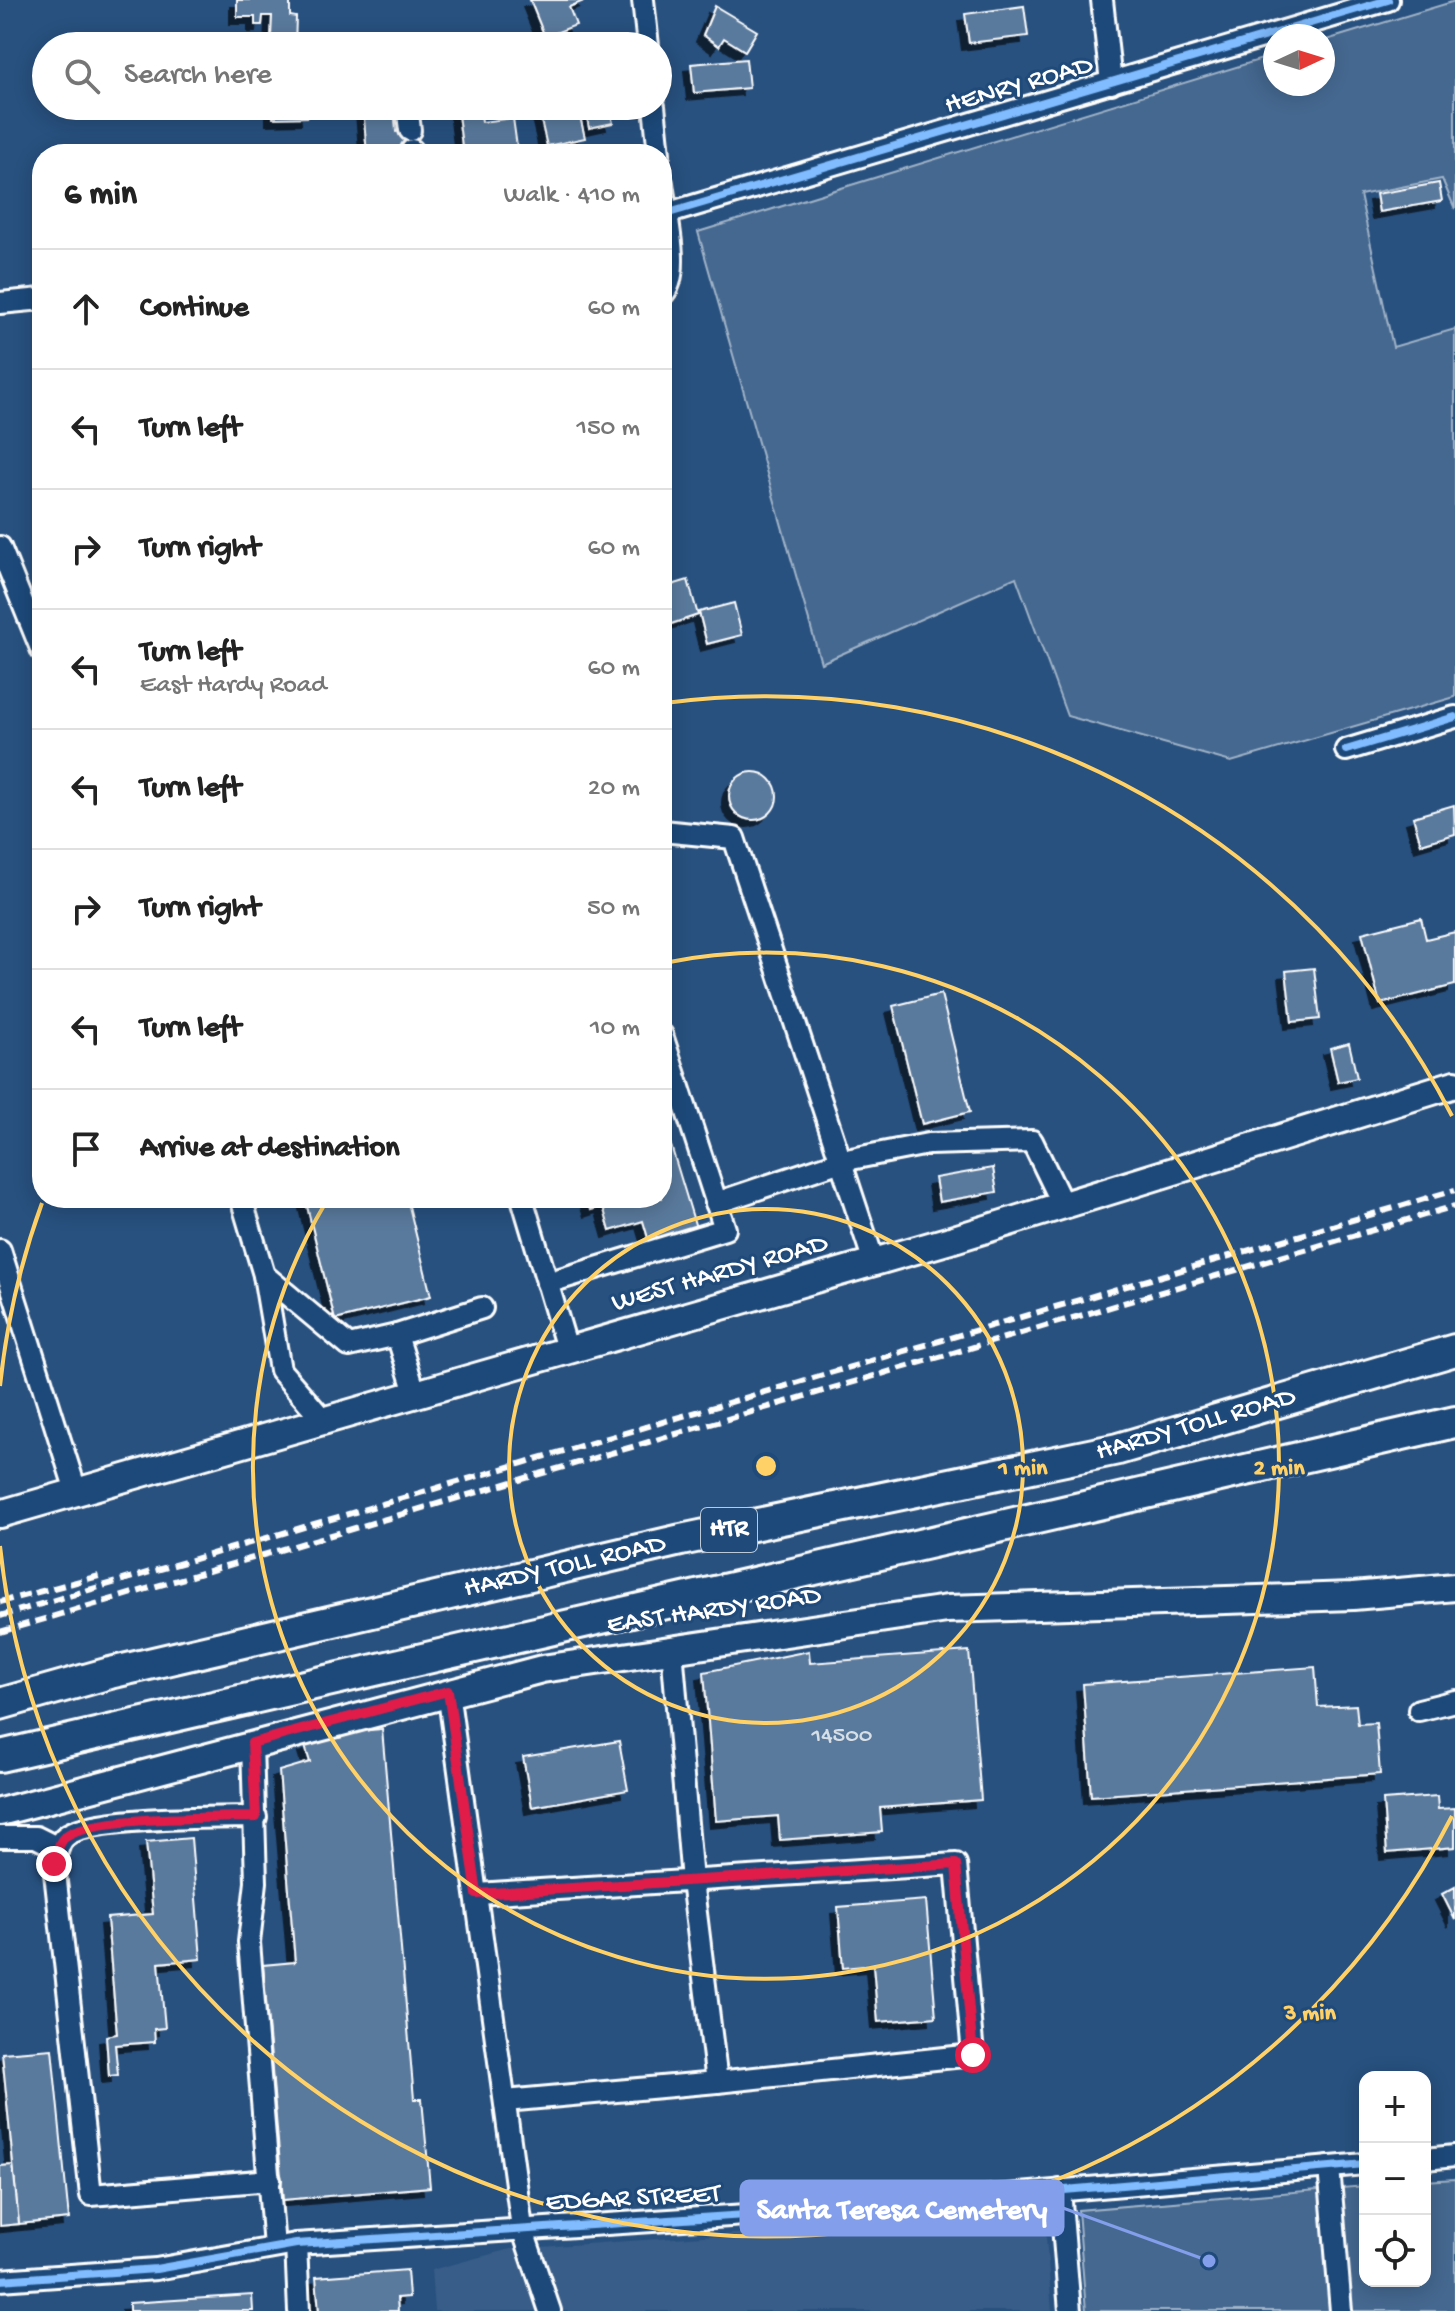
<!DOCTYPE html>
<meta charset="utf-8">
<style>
body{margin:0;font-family:"Gochi Hand",sans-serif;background:#f2f2f2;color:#222}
.controls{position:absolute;right:24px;bottom:24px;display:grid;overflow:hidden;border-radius:16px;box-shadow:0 4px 20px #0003}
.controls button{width:72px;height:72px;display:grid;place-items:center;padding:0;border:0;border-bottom:2px solid #e0e0e0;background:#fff;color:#222;font:40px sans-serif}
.compass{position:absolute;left:1263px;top:24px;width:72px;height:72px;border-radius:50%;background:#fff;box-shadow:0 4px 20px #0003;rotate:86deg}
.stop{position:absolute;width:24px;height:24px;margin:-18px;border:6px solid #e11d48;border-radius:50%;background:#fff}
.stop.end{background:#e11d48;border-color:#fff;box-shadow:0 2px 8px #0008}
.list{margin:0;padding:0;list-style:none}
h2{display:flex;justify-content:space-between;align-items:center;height:104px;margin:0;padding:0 32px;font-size:34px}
h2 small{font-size:26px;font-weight:400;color:#767676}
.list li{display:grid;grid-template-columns:52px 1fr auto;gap:24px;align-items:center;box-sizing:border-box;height:120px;padding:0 32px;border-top:2px solid #e0e0e0}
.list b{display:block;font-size:30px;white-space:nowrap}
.list p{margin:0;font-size:26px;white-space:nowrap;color:#767676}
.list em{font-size:26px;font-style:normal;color:#767676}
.icon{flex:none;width:44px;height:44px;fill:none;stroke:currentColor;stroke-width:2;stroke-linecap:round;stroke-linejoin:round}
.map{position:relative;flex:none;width:1455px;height:2311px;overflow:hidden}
.search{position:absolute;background:#fff;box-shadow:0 4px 20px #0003;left:32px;top:32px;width:640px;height:88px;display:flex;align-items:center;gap:20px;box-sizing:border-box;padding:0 28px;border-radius:44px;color:#767676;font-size:30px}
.panel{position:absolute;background:#fff;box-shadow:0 4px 20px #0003;left:32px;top:144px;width:640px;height:1064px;border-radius:32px}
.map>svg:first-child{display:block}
</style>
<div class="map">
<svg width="1455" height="2311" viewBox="0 0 1455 2311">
<defs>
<filter id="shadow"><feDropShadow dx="-7" dy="7" stdDeviation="0" flood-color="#0009"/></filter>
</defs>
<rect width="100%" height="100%" fill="#28517f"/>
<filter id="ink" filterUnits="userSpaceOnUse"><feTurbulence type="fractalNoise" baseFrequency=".0125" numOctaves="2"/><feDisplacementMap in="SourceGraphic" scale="16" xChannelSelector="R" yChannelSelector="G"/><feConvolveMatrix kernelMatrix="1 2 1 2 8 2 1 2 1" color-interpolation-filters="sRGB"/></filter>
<g filter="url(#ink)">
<path fill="#375d88" d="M1044,2213L1052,2311H434L431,2270L510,2249Z"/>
<g fill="#446890" stroke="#a2b4c8" stroke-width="2">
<path d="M1455,1V209L1442,179L1360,195L1393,347L1455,329V697L1231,762L1067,716L1016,577L821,663L698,232L1275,55V84H1323V41Z"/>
<path d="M1455,2179V2311H1086L1078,2210L1365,2186V2281H1425V2181Z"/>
</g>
<g fill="#5a7a9d" stroke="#fff" stroke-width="2" filter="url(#shadow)">
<path d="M237,0H290V16L296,17L295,46H265V37L271,38L272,16H263L262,25H255V17H237Z"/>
<path d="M530,0H586L569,7L576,25L545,37Z"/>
<path d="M715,6L757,31L745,51L724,38L719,46L703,35Z"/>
<path d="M1024,6L1028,36L969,43L965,14Z"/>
<path d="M746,59L749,88L694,93L691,64Z"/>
<path d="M273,106H307L308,117L273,118Z"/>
<path d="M394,106L396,132L416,130L418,149L400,151V154H367L363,107Z"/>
<path d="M457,106H480L482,122L513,118L518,154H463Z"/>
<path d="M585,106H609L613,123L589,128Z"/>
<path d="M578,108L585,138L547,146L540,116Z"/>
<path d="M1439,183L1442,201L1379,212L1376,194Z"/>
<path d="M688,580L698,615L662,627V588Z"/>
<path d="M734,603L742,635L707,644L699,612Z"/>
<circle cx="753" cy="796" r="24"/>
<path d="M1454,805L1455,834L1421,844L1413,817Z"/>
<path d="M1421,918L1426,939L1455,932V985L1380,1004L1362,933Z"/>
<path d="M1314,968L1320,1019L1292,1022L1286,971Z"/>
<path d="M941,994L970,1112L922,1124L893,1006Z"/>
<path d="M1349,1043L1357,1078L1338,1082L1330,1048Z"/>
<path d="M662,1116L697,1231L650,1245L643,1221L610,1231L603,1206L591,1210L587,1198H662Z"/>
<path d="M993,1168L997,1192L939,1202L935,1178Z"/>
<path d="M305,1198H407L431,1296L335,1320Z"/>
<path d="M809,1651L810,1663L969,1651L981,1800L880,1808L882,1832L780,1840L778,1816L716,1821L704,1672Z"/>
<path d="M1315,1667L1318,1707L1356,1705L1358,1724L1376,1723L1380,1774L1091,1796L1083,1684Z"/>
<path d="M382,1729L414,2099H422L430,2187L283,2200L263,1965L295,1962L279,1771L310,1762L305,1746L358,1731Z"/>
<path d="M619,1741L628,1790L532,1807L523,1757Z"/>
<path d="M1437,1796L1438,1809L1455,1808V1847L1387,1853L1383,1800Z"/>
<path d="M191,1838L201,1959L159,1963L165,2028L154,2029L155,2042L115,2045L118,2075L109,2076L106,2036L117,2034L107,1918L153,1914L146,1842Z"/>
<path d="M1455,1887V1920L1442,1894Z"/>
<path d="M926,1900L936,2017L878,2022L873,1965L843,1968L838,1907Z"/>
<path d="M52,2049L69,2219L19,2224L2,2053Z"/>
<path d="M13,2165L19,2224L0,2226V2166Z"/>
<path d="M407,2270L409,2297L397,2298L398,2311H319L316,2277Z"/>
<path d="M252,2295L253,2311H129V2303Z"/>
</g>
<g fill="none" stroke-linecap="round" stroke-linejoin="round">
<defs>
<g id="minor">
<path d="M643,0L648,46"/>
<path d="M1102,0L1111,83"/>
<path d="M407,106L410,130"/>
<path d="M654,106L659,154"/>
<path d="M412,150V154"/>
<path d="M662,183C665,210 683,277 662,295"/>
<path d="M662,215L1388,0"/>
<path d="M0,303L42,299"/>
<path d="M0,547L42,651"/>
<path d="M1346,750L1455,717"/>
<path d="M662,831L734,838L874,1262"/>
<path d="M241,1198L264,1275L280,1370L326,1423"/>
<path d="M522,1198L568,1352"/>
<path d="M716,1203L841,1161L928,1144L1032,1141L1062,1203"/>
<path d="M0,1250L76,1491"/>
<path d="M264,1275L349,1346L397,1335L416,1396"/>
<path d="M547,1283L725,1229L662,1035"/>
<path d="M397,1335L482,1308"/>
<path d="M448,1691L522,2228L550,2311"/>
<path d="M1419,1710L1455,1701"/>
<path d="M252,1743L256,1882L249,1942L274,2247"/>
<path d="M256,1817C220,1818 90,1816 66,1836C58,1842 56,1855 54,1864L91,2195L270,2180"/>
<path d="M0,1837H36L58,1848"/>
<path d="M477,1894L956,1864L973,2055L717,2082L692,1881L672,1649"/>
<path d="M505,2101L717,2082"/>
<path d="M1425,2159L1455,2156"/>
<path d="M1329,2167L1341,2311"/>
<path d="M1060,2190L1070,2311"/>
<path d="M296,2244L299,2311"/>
<path d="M0,2280L156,2269L296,2244L870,2207L1365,2164"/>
</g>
<g id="major">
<path d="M0,1514L954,1239L1455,1084"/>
<path d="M0,1812L542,1669L947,1609L1353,1596L1455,1587"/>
</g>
<g id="highway">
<path d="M0,1704L110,1673L681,1540L1118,1449L1455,1350"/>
<path d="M0,1756L1455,1422"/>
</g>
</defs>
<use href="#minor" stroke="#fff" stroke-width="26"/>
<use href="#major" stroke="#fff" stroke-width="32"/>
<use href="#highway" stroke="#fff" stroke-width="36"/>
<use href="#minor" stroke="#1f4a7a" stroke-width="20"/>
<use href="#major" stroke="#1f4a7a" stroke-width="26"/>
<use href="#highway" stroke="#1f4a7a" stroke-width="30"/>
<g stroke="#fff" stroke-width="6" stroke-dasharray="12 6" stroke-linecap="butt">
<path d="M0,1602L103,1575"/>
<path d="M0,1616L1455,1190"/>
<path d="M0,1632L1455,1206"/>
</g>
<defs>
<g id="cycleway">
<path d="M662,215L1388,0"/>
<path d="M1346,750L1455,717"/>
<path d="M0,2280L156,2269L296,2244L870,2207L1365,2164"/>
</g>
</defs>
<use href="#cycleway" stroke="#1f4a7a" stroke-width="13"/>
<use href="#cycleway" stroke="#80bcff" stroke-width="8"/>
</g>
</g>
<g fill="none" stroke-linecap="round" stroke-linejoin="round" filter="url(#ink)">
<path stroke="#e11d48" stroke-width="10" d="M54,1864C56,1855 58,1842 66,1836C90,1816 220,1818 256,1817L252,1743L448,1691L477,1894L956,1864L973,2055"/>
</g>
<g fill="none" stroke="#ffd166" stroke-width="4">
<circle cx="766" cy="1466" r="257"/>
<path d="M664 963A513 513 0 1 1 326 1202"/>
<path d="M1452 1816A770 770 0 0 1 0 1546M0 1386A770 770 0 0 1 42 1203M665 703A770 770 0 0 1 1452 1116"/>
</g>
<g text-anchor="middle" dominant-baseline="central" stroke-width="6" stroke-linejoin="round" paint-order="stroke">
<g font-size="24" fill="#d6dee6">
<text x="842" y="1736">14500</text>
</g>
<rect fill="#1f4a7a" stroke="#bcc9d7" stroke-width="2" x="701" y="1508" width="56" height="44" rx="6"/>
<g font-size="26" font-weight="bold" fill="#fff">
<text x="729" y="1530">HTR</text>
</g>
<g font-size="28" fill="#fff" stroke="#1f4a7a">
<text transform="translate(1019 86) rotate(-16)">HENRY ROAD</text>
<text transform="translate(720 1274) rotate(-16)">WEST HARDY ROAD</text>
<text transform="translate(1196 1425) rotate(-16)">HARDY TOLL ROAD</text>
<text transform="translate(565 1567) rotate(-13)">HARDY TOLL ROAD</text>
<text transform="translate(714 1611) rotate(-8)">EAST HARDY ROAD</text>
<text transform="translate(633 2199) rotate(-3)">EDGAR STREET</text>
</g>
</g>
<circle cx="766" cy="1466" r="12" fill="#ffd166" stroke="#1f4a7a" stroke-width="4"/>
<g font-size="24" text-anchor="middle" font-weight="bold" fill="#ffd166" stroke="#1f4a7a" stroke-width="6" stroke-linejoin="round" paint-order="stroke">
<text x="1023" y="1474">1 min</text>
<text x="1279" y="1474">2 min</text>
<text x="1310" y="2019">3 min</text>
</g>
<path fill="none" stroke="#839eea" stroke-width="3" d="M1209 2261L1063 2208"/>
<circle fill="#839eea" stroke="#1f4a7a" stroke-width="3" cx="1209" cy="2261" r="8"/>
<rect fill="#839eea" stroke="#839eea" stroke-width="3" x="741" y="2181" width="322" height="54" rx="8"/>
<g font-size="30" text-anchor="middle" font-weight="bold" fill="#fff">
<text x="902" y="2218">Santa Teresa Cemetery</text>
</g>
</svg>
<div class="controls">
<button>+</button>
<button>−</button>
<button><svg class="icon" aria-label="locate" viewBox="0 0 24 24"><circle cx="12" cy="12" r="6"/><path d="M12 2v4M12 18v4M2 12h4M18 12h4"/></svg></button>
</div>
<svg class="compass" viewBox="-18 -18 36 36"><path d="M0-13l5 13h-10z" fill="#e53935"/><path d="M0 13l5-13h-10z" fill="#767676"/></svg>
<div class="stop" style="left:973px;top:2055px"></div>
<div class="stop end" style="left:54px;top:1864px"></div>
<div class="search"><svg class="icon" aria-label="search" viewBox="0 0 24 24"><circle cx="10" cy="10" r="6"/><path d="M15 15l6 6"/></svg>Search here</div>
<section class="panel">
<h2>6 min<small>Walk · 410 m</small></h2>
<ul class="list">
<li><svg class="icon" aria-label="ahead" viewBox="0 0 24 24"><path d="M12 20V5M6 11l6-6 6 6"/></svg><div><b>Continue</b></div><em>60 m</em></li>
<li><svg class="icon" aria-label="left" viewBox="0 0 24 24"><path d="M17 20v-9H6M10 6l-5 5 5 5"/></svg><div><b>Turn left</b></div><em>150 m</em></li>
<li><svg class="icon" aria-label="right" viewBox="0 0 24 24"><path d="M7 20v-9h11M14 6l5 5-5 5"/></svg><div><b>Turn right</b></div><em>60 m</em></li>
<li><svg class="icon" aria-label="left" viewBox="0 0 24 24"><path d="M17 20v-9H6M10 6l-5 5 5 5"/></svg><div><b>Turn left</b><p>East Hardy Road</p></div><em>60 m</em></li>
<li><svg class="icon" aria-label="left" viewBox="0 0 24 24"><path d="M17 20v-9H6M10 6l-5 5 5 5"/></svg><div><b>Turn left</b></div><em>20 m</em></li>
<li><svg class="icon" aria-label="right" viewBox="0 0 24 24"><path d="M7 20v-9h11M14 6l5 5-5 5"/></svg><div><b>Turn right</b></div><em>50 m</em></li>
<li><svg class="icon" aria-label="left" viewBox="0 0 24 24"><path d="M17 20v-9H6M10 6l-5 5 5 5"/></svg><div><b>Turn left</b></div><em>10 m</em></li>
<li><svg class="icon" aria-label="arrive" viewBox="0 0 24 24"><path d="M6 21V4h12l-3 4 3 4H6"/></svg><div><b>Arrive at destination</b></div></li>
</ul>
</section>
</div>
